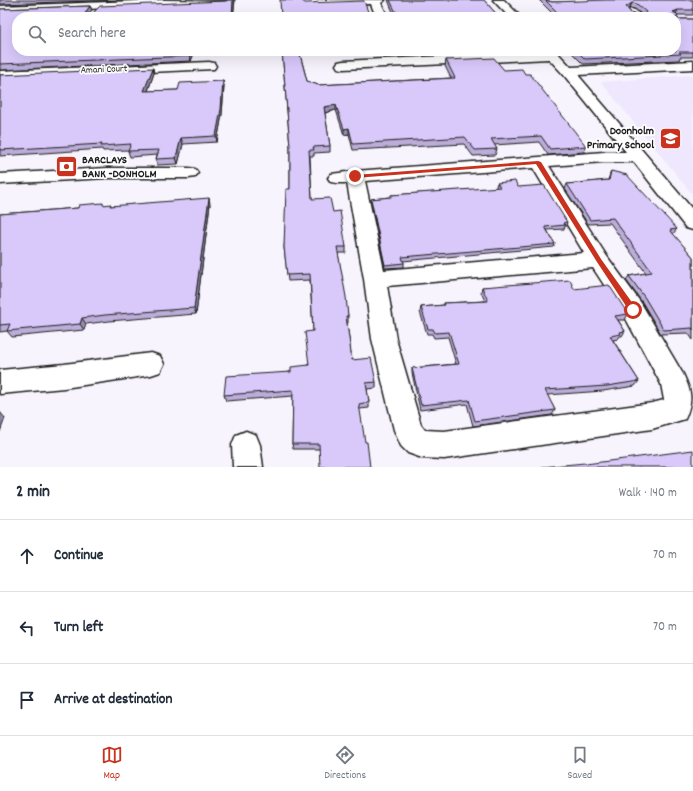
<!DOCTYPE html>
<meta charset="utf-8">
<style>
body{margin:0;font-family:Dekko,sans-serif;background:#f2f2f3;color:#1f2937}
.stop{position:absolute;width:12px;height:12px;margin:-9px;border:3px solid #c8321e;border-radius:50%;background:#fff}
.stop.end{background:#c8321e;border-color:#fff;box-shadow:0 1px 4px #0008}
.list{margin:0;padding:0;list-style:none}
h2{display:flex;justify-content:space-between;align-items:center;height:52px;margin:0;padding:0 16px;font-size:17px}
h2 small{font-size:13px;font-weight:400;color:#747a83}
.list li{display:grid;grid-template-columns:26px 1fr auto;gap:12px;align-items:center;box-sizing:border-box;height:72px;padding:0 16px;border-top:1px solid #e0e1e3}
.list b{display:block;font-size:15px;white-space:nowrap}
.list em{font-size:13px;font-style:normal;color:#747a83}
.icon{flex:none;width:22px;height:22px;fill:none;stroke:currentColor;stroke-width:2;stroke-linecap:round;stroke-linejoin:round}
.map{position:relative;flex:none;width:693px;height:467px;overflow:hidden}
.search{position:absolute;background:#fff;box-shadow:0 4px 16px #0002;left:12px;right:12px;top:12px;height:44px;display:flex;align-items:center;gap:10px;box-sizing:border-box;padding:0 14px;border-radius:16px;color:#747a83;font-size:15px}
.sheet{height:268px;background:#fff}
nav{display:flex;justify-content:space-around;align-items:center;box-sizing:border-box;height:56px;border-top:1px solid #e0e1e3;background:#fff;font-size:11px;color:#747a83}
nav a{display:grid;justify-items:center;gap:2px}
nav .on{color:#c8321e}
.map>svg:first-child{display:block}
</style>
<div class="map">
<svg width="693" height="467" viewBox="0 0 693 467">
<rect width="100%" height="100%" fill="#f7f4fe"/>
<filter id="ink" filterUnits="userSpaceOnUse"><feTurbulence type="fractalNoise" baseFrequency=".025" numOctaves="2"/><feDisplacementMap in="SourceGraphic" scale="8" xChannelSelector="R" yChannelSelector="G"/><feConvolveMatrix kernelMatrix="1 2 1 2 8 2 1 2 1" color-interpolation-filters="sRGB"/></filter>
<g filter="url(#ink)">
<path fill="#eee7fd" d="M693,75V195L601,82Z"/>
<g fill="none" stroke-linecap="round" stroke-linejoin="round">
<defs>
<g id="minor">
<path d="M165,0L232,1L227,4L0,12V6Z"/>
<path d="M304,0H385L381,3L388,17H376L371,4L305,6L300,3Z"/>
<path d="M493,0H504L521,17H509Z"/>
<path d="M631,9L635,10L643,17H630L626,12Z"/>
<path d="M543,51H556L571,67L693,61V69L578,75L693,210V230L686,228L634,162H604L549,166L606,255L641,303L683,374C692,393 693,400 685,419L652,429L444,459L422,458L408,453L401,446L394,430L372,339L364,279L347,183H337L331,182L328,178L331,174L355,171L604,152H626L563,74L549,59L343,69L338,68L336,65L338,62L343,61ZM533,168L584,253L384,270L365,181ZM593,268L625,317L661,384L664,400L652,403L444,431L425,430L421,425L396,339L387,286Z"/>
<path d="M209,62L214,63L216,66L214,69L0,79V71Z"/>
<path d="M107,168H189L195,169L198,173L195,177L189,178H107L0,184V174Z"/>
<path d="M151,353L160,356L164,364L160,372L151,375L64,388L0,394V370L64,364Z"/>
<path d="M246,431L256,435L260,445L263,467H233L232,445L236,435Z"/>
</g>
</defs>
<use href="#minor" stroke="#1c1c1c" stroke-width="3"/>
<use href="#minor" fill="#fff" fill-rule="evenodd"/>
</g>
<g fill="#bbadd8" stroke="#1c1c1c" fill-rule="evenodd">
<path d="M0,0H124L0,4Z"/>
<path d="M228,0H235L233,17H17V51H214L194,53L191,61L0,70V9L90,6L92,10L89,13L92,14L226,1Z"/>
<path d="M388,0H484L499,17H395Z"/>
<path d="M539,0H547L552,2L693,0V15H677L678,19H693V57H680L679,60L583,64L570,51H676V17H556ZM630,8L635,9L641,14H632L628,9Z"/>
<path d="M282,51H352L300,54L307,81L318,85L451,78L445,66L446,60L504,70L586,146L584,152L548,155L539,142L494,145L497,149L495,155L473,156L464,144L353,150L349,134L344,135L336,110L325,113L330,146V152L314,153V156H310L312,199L333,212L346,247V253H338L348,316V323H347L352,360L376,382V388L367,389L369,402V408L360,409L319,449H293L292,444L293,396L226,401L224,395L309,365L313,331L310,280L288,281L284,247L290,189V146Z"/>
<path d="M437,51H485V52L439,55Z"/>
<path d="M154,73L148,91L178,90L223,81L224,86L222,114L217,142L183,144L178,164L157,165L156,159L157,155L130,157L128,151V150L103,151L102,149L0,156V75Z"/>
<path d="M611,171L677,229L673,234L693,257V340L688,333L661,334L642,302L626,280L629,276L646,273L610,223L588,224L565,189L567,184L608,180Z"/>
<path d="M497,183L518,187L567,222L566,226H565L564,229L547,230L555,244L554,247L403,261L404,263V267L385,268L371,203V199L391,197V195L497,188L496,186Z"/>
<path d="M210,204L196,314L109,321L86,324L84,330L12,337L7,331L0,332V214L78,208L104,205L112,206Z"/>
<path d="M482,287L574,289L628,314L625,320H618L625,331L622,336H620L618,339L613,340L639,381L635,386L603,391L547,395L555,410L552,415L473,426L467,404L420,410L412,373V368L456,364L448,337L434,338L432,334H427L420,312L421,307L444,305V303L485,301L481,292Z"/>
</g>
<g fill="#988db0" stroke="#1c1c1c">
<path d="M233,0H235L233,17H232Z"/>
<path d="M632,3L630,8L625,12L626,7Z"/>
<path d="M90,6L92,10L86,17L85,13Z"/>
<path d="M678,10L676,14L673,12Z"/>
<path d="M192,51H194V53L191,61L190,56Z"/>
<path d="M153,68L154,73L146,96L144,91Z"/>
<path d="M223,81L224,86L222,114L217,142L216,136Z"/>
<path d="M336,105V110L324,113V107Z"/>
<path d="M349,128V134L344,135V129Z"/>
<path d="M181,138L183,144L178,164L176,158Z"/>
<path d="M209,198L210,204L196,314L194,308Z"/>
<path d="M82,318L86,324L84,330L80,324Z"/>
<path d="M0,412L5,418L0,432Z"/>
</g>
<g fill="#d9c9fb" stroke="#1c1c1c" fill-rule="evenodd">
<path d="M228,0H233L232,17H17V51H192L190,56L0,64V9L90,6L85,13L92,14L100,6L226,1Z"/>
<path d="M280,0H301L305,3L364,1L370,17H281Z"/>
<path d="M390,0H484L499,17H398Z"/>
<path d="M545,0L552,2L607,0H693V10H678L673,12L677,14L678,19H693V52H679L681,54L585,59L577,51H676V17H562ZM632,3L637,4L646,12L645,14H632L626,7Z"/>
<path d="M282,51H299L307,81L318,85L455,78L446,60L494,58L504,70L522,69L525,74H530L586,146L550,149L541,136L491,139L497,149L475,150L465,137L353,144L349,128L344,129L336,105L324,107L330,146L313,147L314,150H309L312,199L330,198L333,212L340,211L346,247H337L346,297L348,316H346L352,360L371,358L376,382L366,383L369,402L359,404L365,442H367L370,467H320L319,444H292L293,390L224,395L226,376L291,372V367L309,365L305,332L313,331L310,274L287,275L284,247L286,189H290V146Z"/>
<path d="M153,68L144,91L178,90L180,83L223,81L221,109L216,136L181,138L176,158L156,159L159,150L128,151L131,144L101,146L102,144L0,150V75Z"/>
<path d="M611,171L627,175L677,229L670,230L693,257V330L692,328L664,330L645,298L629,276L652,272L613,218L590,220L567,184L609,180Z"/>
<path d="M515,181L518,187L544,185L567,222L563,223L565,225L545,227L555,244L402,257L404,263L385,265L371,199L391,197V195L500,187L497,183Z"/>
<path d="M209,198L194,308L105,315L82,318L80,324L7,331L10,324L0,325V214L78,208L79,205L103,203V205L111,204L110,206Z"/>
<path d="M570,280L574,289L609,285L628,314L615,316L625,331L620,332L621,334L610,336L639,381L607,386L545,390L555,410L475,421L469,400L421,405L412,368L459,364L449,332L435,333L433,329H428L421,307L445,305L444,303L488,301L482,287Z"/>
<path d="M693,450V467H542L585,463L586,464Z"/>
</g>
</g>
<path fill="#c8321e" d="M538,161L541,162L601,259L636,308V312H630L597,262L536,164L355,178L352,176L355,175Z"/>
<defs>
<symbol id="school-square" viewBox="-11 -11 22 22"><rect x="-9" y="-9" width="18" height="18" rx="4" fill="#c8321e" stroke="#fff"/><path d="M0-5L7-2L0 1L-7-2ZM-4 1L0 2.5L4 1V4Q0 6-4 4Z" fill="#fff"/></symbol>
<symbol id="bank-square" viewBox="-11 -11 22 22"><rect x="-9" y="-9" width="18" height="18" rx="4" fill="#c8321e" stroke="#fff"/><path d="M-6-4H6V4H-6ZM0-2.3a2.3 2.3 0 1 0 0 4.6a2.3 2.3 0 1 0 0-4.6Z" fill="#fff"/></symbol>
</defs>
<g fill-rule="evenodd">
<use href="#school-square" x="658" y="126" width="25" height="25"/>
<use href="#bank-square" x="54" y="154" width="25" height="25"/>
</g>
<g text-anchor="middle" dominant-baseline="central" stroke-width="3.5" stroke-linejoin="round" paint-order="stroke">
<g font-size="10" fill="#1c1c1c" stroke="#fff">
<text transform="translate(104 70) rotate(-2)">Amani Court</text>
</g>
<g font-size="12" font-weight="bold" fill="#1c1c1c" stroke="#fff" text-anchor="end">
<text x="654" y="131">Doonholm<tspan x="654" dy="14">Primary School</tspan></text>
<text x="82" y="160" text-anchor="start">BARCLAYS<tspan x="82" dy="14">BANK -DONHOLM</tspan></text>
</g>
</g>
</svg>
<div class="stop" style="left:633px;top:310px"></div>
<div class="stop end" style="left:355px;top:176px"></div>
<div class="search"><svg class="icon" aria-label="search" viewBox="0 0 24 24"><circle cx="10" cy="10" r="6"/><path d="M15 15l6 6"/></svg>Search here</div>
</div>
<section class="sheet">
<h2>2 min<small>Walk · 140 m</small></h2>
<ul class="list">
<li><svg class="icon" aria-label="ahead" viewBox="0 0 24 24"><path d="M12 20V5M6 11l6-6 6 6"/></svg><div><b>Continue</b></div><em>70 m</em></li>
<li><svg class="icon" aria-label="left" viewBox="0 0 24 24"><path d="M17 20v-9H6M10 6l-5 5 5 5"/></svg><div><b>Turn left</b></div><em>70 m</em></li>
<li><svg class="icon" aria-label="arrive" viewBox="0 0 24 24"><path d="M6 21V4h12l-3 4 3 4H6"/></svg><div><b>Arrive at destination</b></div></li>
</ul>
</section>
<nav>
<a class="on"><svg class="icon" aria-label="map" viewBox="0 0 24 24"><path d="M3 6l6-2 6 2 6-2v14l-6 2-6-2-6 2zM9 4v14M15 6v14"/></svg>Map</a>
<a><svg class="icon" aria-label="directions" viewBox="0 0 24 24"><path d="M12 3l9 9-9 9-9-9zM9 14v-3h6M13 9l2 2-2 2"/></svg>Directions</a>
<a><svg class="icon" aria-label="saved" viewBox="0 0 24 24"><path d="M7 4h10v16l-5-4-5 4z"/></svg>Saved</a>
</nav>
